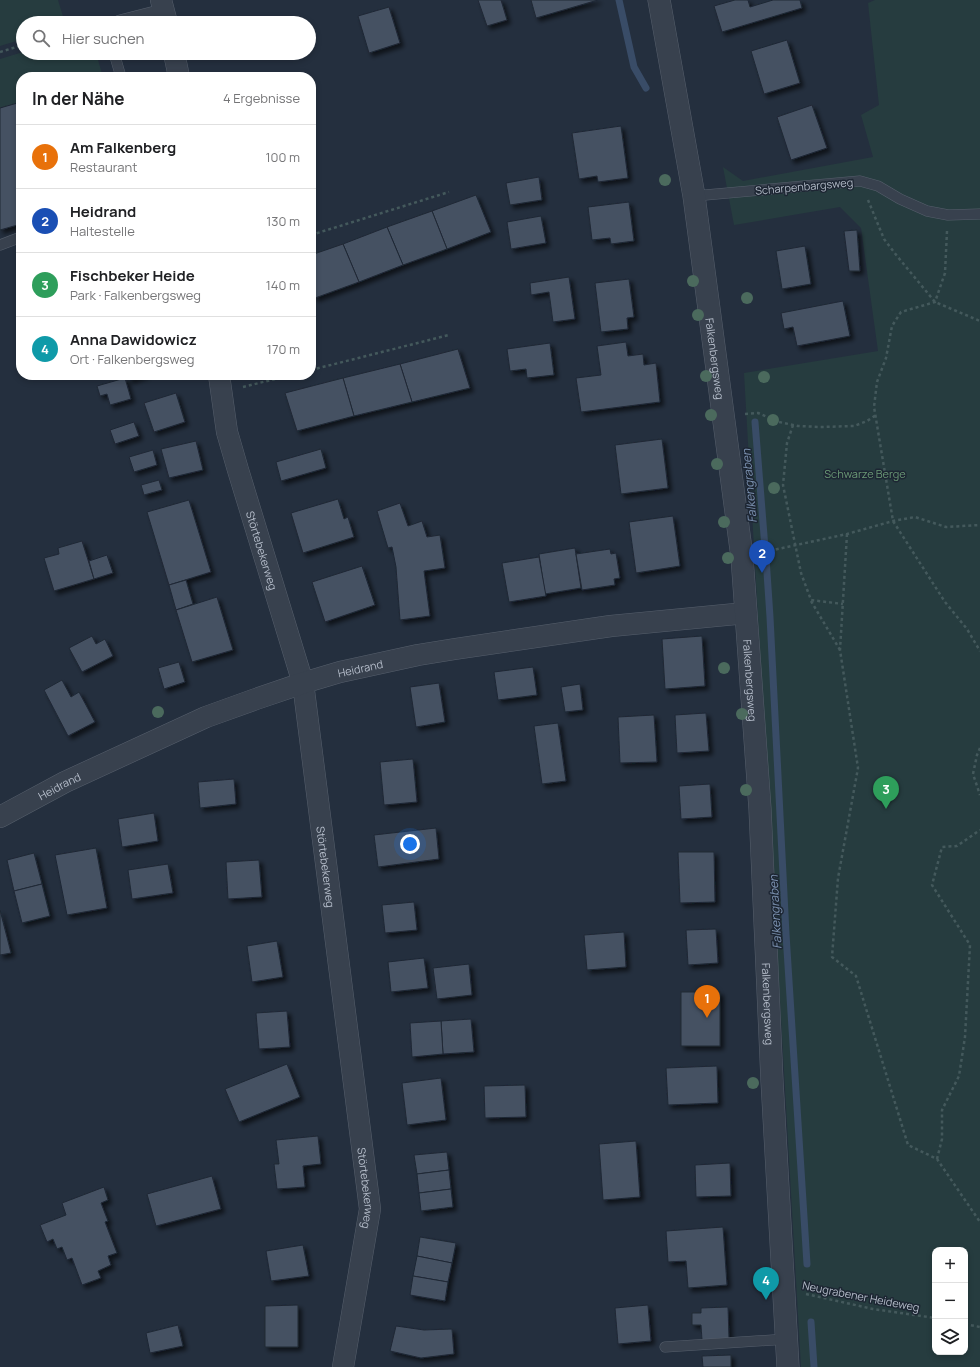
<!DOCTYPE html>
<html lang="de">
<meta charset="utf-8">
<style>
body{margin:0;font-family:Manrope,sans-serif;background:#f2f2f2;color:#202124}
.controls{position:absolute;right:12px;bottom:12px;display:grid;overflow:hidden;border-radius:8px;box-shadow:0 2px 6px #0003}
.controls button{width:36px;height:36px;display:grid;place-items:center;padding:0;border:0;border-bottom:1px solid #e0e0e0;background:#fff;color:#202124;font:20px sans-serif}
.you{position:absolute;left:410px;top:844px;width:14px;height:14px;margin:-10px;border:3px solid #fff;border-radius:50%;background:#1a73e8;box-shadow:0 0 0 6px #1a73e833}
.badge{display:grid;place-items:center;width:26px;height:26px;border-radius:50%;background:#506383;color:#fff;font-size:13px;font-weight:700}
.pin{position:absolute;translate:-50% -33px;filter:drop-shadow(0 1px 2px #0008)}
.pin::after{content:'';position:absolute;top:21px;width:14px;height:12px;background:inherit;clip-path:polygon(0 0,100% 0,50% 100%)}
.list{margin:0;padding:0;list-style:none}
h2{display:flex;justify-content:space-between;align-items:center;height:52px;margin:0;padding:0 16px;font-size:17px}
h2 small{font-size:13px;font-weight:400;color:#757577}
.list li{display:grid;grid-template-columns:26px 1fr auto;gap:12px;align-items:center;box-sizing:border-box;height:64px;padding:0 16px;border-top:1px solid #e0e0e0}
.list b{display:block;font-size:15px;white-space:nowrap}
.list p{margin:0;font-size:13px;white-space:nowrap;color:#757577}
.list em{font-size:13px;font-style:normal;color:#757577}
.icon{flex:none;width:22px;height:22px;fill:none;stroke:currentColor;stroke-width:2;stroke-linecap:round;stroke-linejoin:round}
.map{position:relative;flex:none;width:980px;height:1367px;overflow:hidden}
.search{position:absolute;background:#fff;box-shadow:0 2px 6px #0003;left:16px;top:16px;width:300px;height:44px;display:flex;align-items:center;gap:10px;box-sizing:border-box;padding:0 14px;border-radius:22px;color:#757577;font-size:15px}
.panel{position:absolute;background:#fff;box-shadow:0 2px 6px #0003;left:16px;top:72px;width:300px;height:308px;border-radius:16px}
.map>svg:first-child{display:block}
</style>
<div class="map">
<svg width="980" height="1367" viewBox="0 0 980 1367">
<defs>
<filter id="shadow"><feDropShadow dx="3.5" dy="3.5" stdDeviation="2" flood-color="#0009"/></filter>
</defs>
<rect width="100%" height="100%" fill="#242f3e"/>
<g fill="#263c3f" fill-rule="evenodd">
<path d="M0,0H58L65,23H23V39L0,46Z"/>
<path d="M875,0H980V1367H801L744,373L878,351L861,228L840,207L734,225L723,167L743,181L873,157L861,115L879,105L868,3ZM935,1250H965V1352H935Z"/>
<path d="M23,52L96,53L103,77H21V102L0,108V59Z"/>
</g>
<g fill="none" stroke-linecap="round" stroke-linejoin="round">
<g stroke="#394c67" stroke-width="7">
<path d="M619,0L634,67L646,88"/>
<path d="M755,422L765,548"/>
<path d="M766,558L770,617L786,934L807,1264"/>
<path d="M811,1322L814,1367"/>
</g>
</g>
<g fill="#455162" stroke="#1f2835" filter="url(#shadow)">
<path d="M478,0H501L507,20L487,26Z"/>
<path d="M531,0H598L536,18Z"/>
<path d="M735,0H748L750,7L773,0H800L802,8L722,32L714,6Z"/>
<path d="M389,7L400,43L369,53L358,16Z"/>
<path d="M787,40L800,83L764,94L751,51Z"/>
<path d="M21,102V224L0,230V108Z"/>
<path d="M812,105L827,148L791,160L777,117Z"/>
<path d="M621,126L628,178L598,182L597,176L579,179L572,133Z"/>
<path d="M539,177L542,200L510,205L506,183Z"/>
<path d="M476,195L491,232L447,249L432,211Z"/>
<path d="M629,202L634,241L611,244L610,238L592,240L588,207Z"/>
<path d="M432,211L447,249L403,265L387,227Z"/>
<path d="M541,216L546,243L511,249L507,222Z"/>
<path d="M387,227L403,265L359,282L343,244Z"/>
<path d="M857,230L860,271H849L844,231Z"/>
<path d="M343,244L359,282L315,298L311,289V255Z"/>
<path d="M805,246L811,284L782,289L776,251Z"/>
<path d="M569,277L575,319L553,322L549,292L531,295L530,283Z"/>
<path d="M629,279L634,317L627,318L628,329L601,332L595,283Z"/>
<path d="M843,301L850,336L797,346L793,327L784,329L781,313Z"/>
<path d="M626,342L628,356L643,354L644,365L656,363L660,402L581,412L576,378L601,375L597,346Z"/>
<path d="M550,343L554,375L527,378L526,369L510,371L507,349Z"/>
<path d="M458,349L470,388L412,402L400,364Z"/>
<path d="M400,364L412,402L354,416L343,378Z"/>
<path d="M128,375H146L129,380Z"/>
<path d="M125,378L131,399L110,405L107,394L100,396L97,386Z"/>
<path d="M343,378L354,416L297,431L285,393Z"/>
<path d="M176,393L185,422L154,432L144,403Z"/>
<path d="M134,422L139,436L115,444L110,430Z"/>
<path d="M662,439L668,488L621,494L615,445Z"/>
<path d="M196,441L203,470L169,478L161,449Z"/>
<path d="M321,449L326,468L281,481L276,462Z"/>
<path d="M153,450L157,465L134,472L129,457Z"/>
<path d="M159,480L162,490L144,495L141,485Z"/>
<path d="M338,499L344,519L348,517L354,537L303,553L291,513Z"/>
<path d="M189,500L211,572L169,585L147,512Z"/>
<path d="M400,503L408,526L422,521L427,537L440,535L445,568L424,571L430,616L400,620L396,567L392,547L388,548L377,511Z"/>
<path d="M673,516L680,566L636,573L629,522Z"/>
<path d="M82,541L94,579L54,591L44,558L59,554L58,548Z"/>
<path d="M575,548L581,588L545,594L539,554Z"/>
<path d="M610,549L611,554L616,553L620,578L614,579L615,585L582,590L576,554Z"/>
<path d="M107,555L113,573L94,579L89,561Z"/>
<path d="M539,557L546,596L509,602L502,563Z"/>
<path d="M362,566L375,605L325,622L312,582Z"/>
<path d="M186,580L193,604L176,610L169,585Z"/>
<path d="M217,597L233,650L192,662L176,610Z"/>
<path d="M92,636L96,644L105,639L113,656L82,672L69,648Z"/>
<path d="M702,636L705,686L665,689L662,639Z"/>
<path d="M179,662L185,682L164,689L158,668Z"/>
<path d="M533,667L537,695L498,700L494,672Z"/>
<path d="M62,680L71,697L79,692L95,722L68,736L44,690Z"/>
<path d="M439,683L445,722L416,727L410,687Z"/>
<path d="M580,684L583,710L565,712L561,687Z"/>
<path d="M706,713L709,751L677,753L675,715Z"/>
<path d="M654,715L657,762L620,763L618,717Z"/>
<path d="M558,723L566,781L542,784L534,726Z"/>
<path d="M413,759L417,802L384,805L380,762Z"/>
<path d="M234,779L236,804L200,808L198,782Z"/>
<path d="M710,784L712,817L681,819L679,786Z"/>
<path d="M154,813L158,841L122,847L118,819Z"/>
<path d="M436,828L439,859L378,867L374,835Z"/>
<path d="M96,848L107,908L67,915L55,855Z"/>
<path d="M678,852H714L715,902L680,903Z"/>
<path d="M34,853L42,884L14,891L7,860Z"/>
<path d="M259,860L262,897L228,899L226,862Z"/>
<path d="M168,864L173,893L132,899L128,870Z"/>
<path d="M42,884L50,916L22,923L14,891Z"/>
<path d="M414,902L417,930L385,933L382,905Z"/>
<path d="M0,910L11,953L0,955Z"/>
<path d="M716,929L718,963L688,965L686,930Z"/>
<path d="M624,932L626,967L587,970L584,935Z"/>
<path d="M277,941L283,977L252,982L247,946Z"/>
<path d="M424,958L428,988L391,992L388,962Z"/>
<path d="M469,964L472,995L437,999L433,968Z"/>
<rect x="681" y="992" width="39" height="54"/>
<path d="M287,1011L290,1047L259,1049L256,1013Z"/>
<path d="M471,1019L474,1052L443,1054L441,1021Z"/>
<path d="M441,1021L443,1054L412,1057L410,1023Z"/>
<path d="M287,1064L300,1097L239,1122L225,1089Z"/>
<path d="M717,1066L718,1103L668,1105L666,1068Z"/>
<path d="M441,1078L446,1120L407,1125L402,1083Z"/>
<path d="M525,1085L526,1117L485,1118L484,1086Z"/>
<path d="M318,1136L321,1164L303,1166L305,1187L277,1189L274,1164H279L276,1140Z"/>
<path d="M636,1141L640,1197L603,1200L599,1144Z"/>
<path d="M447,1152L449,1170L417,1174L414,1155Z"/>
<path d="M730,1163L731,1196L696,1197L695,1165Z"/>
<path d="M449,1170L451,1189L419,1193L417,1174Z"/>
<path d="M212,1176L221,1209L156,1226L147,1194Z"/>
<path d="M104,1187L108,1200L101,1203L108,1221L105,1222L117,1253L108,1256L111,1265L98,1271L101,1278L82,1285L72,1258L67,1260L62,1247L57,1249L53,1239L47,1242L40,1225L66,1215L62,1203Z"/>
<path d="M451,1189L453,1207L421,1211L419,1193Z"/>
<path d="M723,1227L727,1285L688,1288L686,1261L668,1262L666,1231Z"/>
<path d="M420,1237L456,1243L452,1263L417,1256Z"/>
<path d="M303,1245L309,1276L271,1281L266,1251Z"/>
<path d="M417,1256L452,1263L448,1282L413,1276Z"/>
<path d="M413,1276L448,1282L445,1301L410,1295Z"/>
<path d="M298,1305V1347H265V1306Z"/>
<path d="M648,1305L651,1341L618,1344L615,1308Z"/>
<path d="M728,1307L729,1339L702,1340L701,1325H692V1313H701V1308Z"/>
<path d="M178,1325L183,1346L150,1353L146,1333Z"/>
<path d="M396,1326L424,1330L452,1329L454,1354L421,1358L390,1351Z"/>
<path d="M731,1355V1367H703L702,1356Z"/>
</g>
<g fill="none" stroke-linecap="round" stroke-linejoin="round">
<defs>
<g id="service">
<path d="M114,23L120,20L163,9"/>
<path d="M114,53L121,77"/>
<path d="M694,196L860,181L878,186L900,199L927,211L948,215L980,214"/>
<path d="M0,245L21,237"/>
<path d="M665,1347L787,1339"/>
</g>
<g id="minor">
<path d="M161,0L167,23"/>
<path d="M174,53L179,77"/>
<path id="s1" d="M219,375L227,432L238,470L303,683L370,1209L343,1367"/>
<path id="s2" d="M0,817L65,782L206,717L256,699L303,683L340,672L418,655L455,649L611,626L746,613"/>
</g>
<g id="tertiary">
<path id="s3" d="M659,0L694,196L742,557L760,809L772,1081L788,1367"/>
</g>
</defs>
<use href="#service" stroke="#565f6c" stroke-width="11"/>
<use href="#minor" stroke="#565f6c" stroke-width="22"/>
<use href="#tertiary" stroke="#565f6c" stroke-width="23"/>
<g stroke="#44595c" stroke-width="2.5" stroke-dasharray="3 3" stroke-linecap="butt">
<path d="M0,52L23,45"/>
<path d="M868,200L884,239L897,256L935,302L980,321"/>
<path d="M947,231L945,273L935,302L901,312L892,326L886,358L877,382L874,407L893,521L945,602L967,629L980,651"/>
<path d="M311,235L449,192"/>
<path d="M311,370L449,335"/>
<path d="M243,387L291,375"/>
<path d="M745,414L758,413L779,422L798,426L820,427L854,426L867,421L876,415"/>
<path d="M793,425L787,443L783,485L801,573L811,600L843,604"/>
<path d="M847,534L840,650L858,768L838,878L832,957L856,976L908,1145L937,1159L980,1222"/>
<path d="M764,552L847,534L893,521L915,517L946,527L980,525"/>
<path d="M811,601L840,650"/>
<path d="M980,748L977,755L973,774L980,795"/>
<path d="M937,1159L942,1139V1110L959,1076L965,1037L970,945L932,885L942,847L957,846L980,830"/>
<path d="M806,1294L873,1309L935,1318"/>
<path d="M965,1324L980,1327"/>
</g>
<use href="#service" stroke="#38414e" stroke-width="10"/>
<use href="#minor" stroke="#38414e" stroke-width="21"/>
<use href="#tertiary" stroke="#38414e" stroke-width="22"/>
</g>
<g fill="#4b6a5d">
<circle cx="665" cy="180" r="6"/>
<circle cx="693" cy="281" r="6"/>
<circle cx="747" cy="298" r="6"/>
<circle cx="698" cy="315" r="6"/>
<circle cx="706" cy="376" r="6"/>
<circle cx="764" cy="377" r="6"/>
<circle cx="711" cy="415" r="6"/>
<circle cx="773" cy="420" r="6"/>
<circle cx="717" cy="464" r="6"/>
<circle cx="774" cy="488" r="6"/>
<circle cx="724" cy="522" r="6"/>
<circle cx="728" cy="558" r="6"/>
<circle cx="724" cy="668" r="6"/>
<circle cx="158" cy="712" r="6"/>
<circle cx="742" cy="714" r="6"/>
<circle cx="746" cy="790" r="6"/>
<circle cx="753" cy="1083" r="6"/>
</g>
<g text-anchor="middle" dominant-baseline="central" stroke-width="3" stroke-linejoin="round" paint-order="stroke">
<g font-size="11" fill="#b4bcc9" stroke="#1d2633">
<text transform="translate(804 186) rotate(-5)">Scharpenbargsweg</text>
<text stroke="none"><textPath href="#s3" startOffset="363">Falkenbergsweg</textPath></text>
<text stroke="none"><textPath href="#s1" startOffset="181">Störtebekerweg</textPath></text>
<text stroke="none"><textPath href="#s2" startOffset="391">Heidrand</textPath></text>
<text stroke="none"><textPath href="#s3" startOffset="687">Falkenbergsweg</textPath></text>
<text stroke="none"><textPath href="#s2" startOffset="67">Heidrand</textPath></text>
<text stroke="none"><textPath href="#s1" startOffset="505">Störtebekerweg</textPath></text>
<text stroke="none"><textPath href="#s3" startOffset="1011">Falkenbergsweg</textPath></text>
<text stroke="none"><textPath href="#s1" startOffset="829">Störtebekerweg</textPath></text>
<text transform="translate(861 1296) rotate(11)">Neugrabener Heideweg</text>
</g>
<g font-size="11" fill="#6b9a76" stroke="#1d2633">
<text x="865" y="473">Schwarze Berge</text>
</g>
<g font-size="12" font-style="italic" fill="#7c92b1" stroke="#1d2633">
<text transform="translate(749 486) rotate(-95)">Falkengraben</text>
<text transform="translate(775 912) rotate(-93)">Falkengraben</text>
</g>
</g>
</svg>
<div class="controls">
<button>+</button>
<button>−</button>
<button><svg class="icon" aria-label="layers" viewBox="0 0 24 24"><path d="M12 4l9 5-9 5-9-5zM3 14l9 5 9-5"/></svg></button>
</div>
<div class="you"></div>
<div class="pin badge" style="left:707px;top:1018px;background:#e8710a">1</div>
<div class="pin badge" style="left:762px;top:573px;background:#1a4fb4">2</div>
<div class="pin badge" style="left:886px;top:809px;background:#2e9e5b">3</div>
<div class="pin badge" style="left:766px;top:1300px;background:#0f9aa8">4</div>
<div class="search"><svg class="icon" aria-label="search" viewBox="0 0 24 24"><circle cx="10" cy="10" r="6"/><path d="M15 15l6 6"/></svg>Hier suchen</div>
<section class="panel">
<h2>In der Nähe<small>4 Ergebnisse</small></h2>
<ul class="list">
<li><span class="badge" style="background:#e8710a">1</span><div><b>Am Falkenberg</b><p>Restaurant</p></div><em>100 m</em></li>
<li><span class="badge" style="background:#1a4fb4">2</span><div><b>Heidrand</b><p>Haltestelle</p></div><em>130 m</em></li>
<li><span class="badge" style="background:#2e9e5b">3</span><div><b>Fischbeker Heide</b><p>Park · Falkenbergsweg</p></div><em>140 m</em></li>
<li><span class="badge" style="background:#0f9aa8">4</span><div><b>Anna Dawidowicz</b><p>Ort · Falkenbergsweg</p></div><em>170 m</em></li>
</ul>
</section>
</div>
